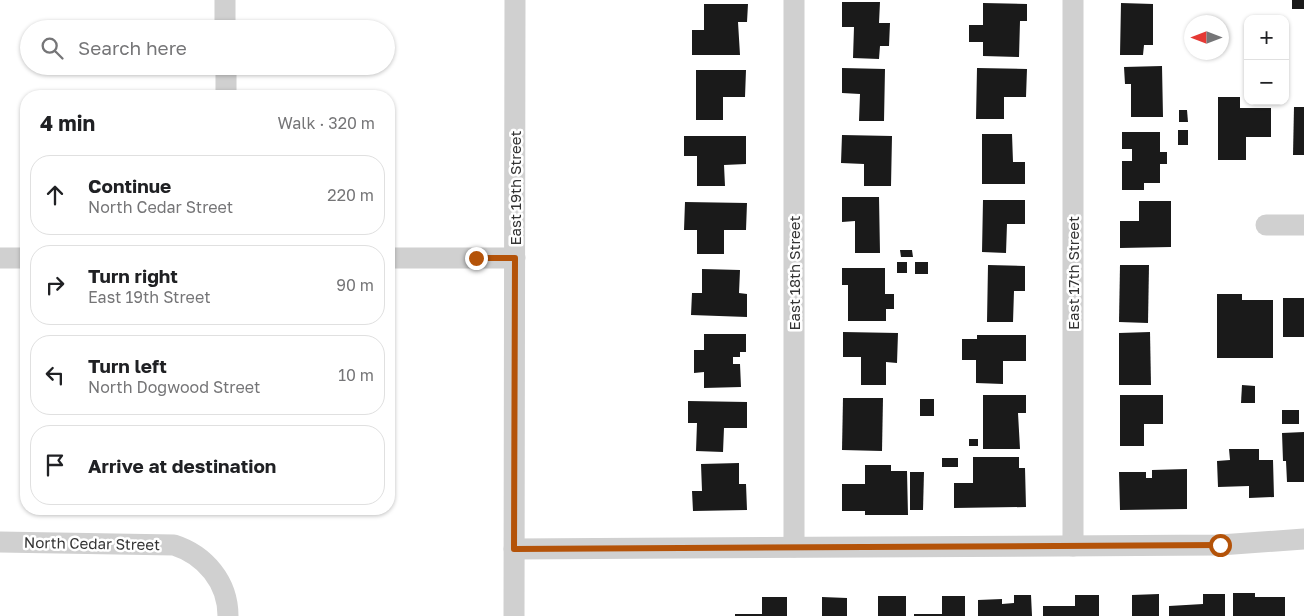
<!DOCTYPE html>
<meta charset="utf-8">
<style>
body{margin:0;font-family:"Golos Text",sans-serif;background:#f6f6f6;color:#202124}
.controls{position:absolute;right:15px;top:15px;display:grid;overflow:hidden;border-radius:10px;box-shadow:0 1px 4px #0004}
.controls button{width:45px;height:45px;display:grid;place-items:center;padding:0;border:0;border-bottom:1px solid #e0e0e0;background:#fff;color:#202124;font:25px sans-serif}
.compass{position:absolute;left:1184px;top:15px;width:45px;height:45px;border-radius:50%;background:#fff;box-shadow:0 1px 4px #0004;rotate:270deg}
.stop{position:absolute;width:15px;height:15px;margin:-11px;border:4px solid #b45309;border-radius:50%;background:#fff}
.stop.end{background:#b45309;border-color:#fff;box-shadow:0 1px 5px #0008}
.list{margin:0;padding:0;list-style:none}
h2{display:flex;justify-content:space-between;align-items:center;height:65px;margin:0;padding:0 20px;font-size:21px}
h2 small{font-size:16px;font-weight:400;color:#757577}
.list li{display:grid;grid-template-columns:32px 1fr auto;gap:15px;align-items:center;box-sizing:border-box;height:80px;margin:0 10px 10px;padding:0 10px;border:1px solid #e0e0e0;border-radius:20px}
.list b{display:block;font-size:19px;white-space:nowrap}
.list p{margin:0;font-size:16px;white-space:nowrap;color:#757577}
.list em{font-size:16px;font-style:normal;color:#757577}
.icon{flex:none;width:28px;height:28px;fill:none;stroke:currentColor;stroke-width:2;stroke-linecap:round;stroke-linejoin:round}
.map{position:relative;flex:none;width:1304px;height:616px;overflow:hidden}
.search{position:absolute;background:#fff;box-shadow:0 1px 4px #0004;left:20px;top:20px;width:375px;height:55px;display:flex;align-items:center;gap:12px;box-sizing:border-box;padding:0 18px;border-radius:28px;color:#757577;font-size:19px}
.panel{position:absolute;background:#fff;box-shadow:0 1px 4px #0004;left:20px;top:90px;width:375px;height:425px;border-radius:20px}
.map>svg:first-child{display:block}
</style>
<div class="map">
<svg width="1304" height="616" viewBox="0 0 1304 616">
<rect width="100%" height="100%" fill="#fff"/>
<g fill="#1a1a1a">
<rect x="1292" y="0" width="12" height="9"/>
<path d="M842,2H880L879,23H890L889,46H880L879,59L853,58L854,27H842Z"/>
<path d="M983,3L1027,4V21H1020L1019,57L983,56V42H969V25H983Z"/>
<path d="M1121,3L1153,4V45H1144L1143,55H1120Z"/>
<path d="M704,4H748L747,22H738L740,55H692V30H704Z"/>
<path d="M1162,66L1163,117H1131V84H1125L1124,67Z"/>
<path d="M842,68L885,69L884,121H859L860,94L842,93Z"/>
<path d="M977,68L1027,69L1026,97H1004V119H976Z"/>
<path d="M696,70H746L745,97H723V120H696Z"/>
<path d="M1218,97H1240V108H1271V137H1246V160H1218Z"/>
<path d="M1294,107H1304V155H1293Z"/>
<path d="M1179,110H1187L1188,122H1179Z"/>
<rect x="1178" y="130" width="10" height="15"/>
<path d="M1122,132H1160V152H1167V164H1160V183H1144V190H1122V161H1132V149H1122Z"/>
<path d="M982,134H1012L1013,162H1025V184H982Z"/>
<path d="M842,135L892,136L891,186H864V164L841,163Z"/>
<path d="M684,136H746V164L724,165L725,186H697V156H684Z"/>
<path d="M842,197H879L880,253H855V221L842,222Z"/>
<path d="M983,200H1025V224H1007L1006,253L982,252Z"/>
<path d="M1139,201H1171V247L1120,248V221H1139Z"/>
<path d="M685,202L747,203L746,230H724V254H697V230H684Z"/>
<path d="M900,250H912L913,257H901Z"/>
<rect x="897" y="262" width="10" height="11"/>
<rect x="915" y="262" width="13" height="12"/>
<path d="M988,265L1025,266V291H1014L1013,322H987Z"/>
<path d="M1120,265H1149L1148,323L1119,322Z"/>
<path d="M842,268H885V294H894V309H886V321H848V285H842Z"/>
<path d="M702,269L740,270L739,293L747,294V317L691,315L692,293H702Z"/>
<path d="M1217,294H1242V300H1273V358H1217Z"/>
<rect x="1283" y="298" width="21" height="39"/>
<path d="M843,332L898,333L897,363L886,362V385H861V357H843Z"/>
<path d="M1150,332L1151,385H1119V333Z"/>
<path d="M704,334H746V352H740V357H733V364H740L741,387L704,388V372L694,373V350H704Z"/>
<path d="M977,335H1026V361H1003V384L976,383V360H962V339H977Z"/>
<path d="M1242,385L1255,386V403H1241Z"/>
<path d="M983,395H1026V413H1018L1020,449H983Z"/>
<path d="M1120,395H1163V424H1144V446H1120Z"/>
<path d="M843,398H883L882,451L842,450Z"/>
<rect x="920" y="399" width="14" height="17"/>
<path d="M688,401L747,402V428H724L723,452L696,451L697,423H688Z"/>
<rect x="1282" y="410" width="17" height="14"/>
<path d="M1304,432V482H1287L1286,461H1283L1282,433Z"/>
<rect x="969" y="439" width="9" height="7"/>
<path d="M1229,449H1259V460H1273L1274,497L1249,498V486L1218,487L1217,461L1230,460Z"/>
<path d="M973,457H1019V468H1025L1026,507L954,508V483H973Z"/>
<rect x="942" y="458" width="16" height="9"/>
<path d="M739,463V484H746L747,510L693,511L692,491H702L701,464Z"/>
<path d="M865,465H891V471H907L908,515H865V511H842V484H865Z"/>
<path d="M1187,469V509L1120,510L1119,472H1146V478H1152V470Z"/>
<path d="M910,472H924L923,510H910Z"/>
<path d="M1233,593H1255V597H1285V616H1233Z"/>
<path d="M1159,594V616H1132V595Z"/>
<path d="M1203,594H1225V616H1169V606L1203,604Z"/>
<path d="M1014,595H1031L1032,616H978V600L1002,599V604L1014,603Z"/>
<path d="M1075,595H1099V616H1043V606H1075Z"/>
<rect x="878" y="596" width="28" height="20"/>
<path d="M942,596H965V616H914V614H942Z"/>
<path d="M762,597H787V616H735V614H762Z"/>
<path d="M822,597L847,598V616H822Z"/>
</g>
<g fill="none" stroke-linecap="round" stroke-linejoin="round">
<g stroke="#d0d0d0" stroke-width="21">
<path d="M225,0V29"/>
<path d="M794,0V547"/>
<path d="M1073,0V546"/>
<path d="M226,66V96"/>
<path d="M1266,225H1304"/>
<path d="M0,258H26"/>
<path d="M389,258H515"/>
<path d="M0,542L174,545C205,555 228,582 228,616"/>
<path d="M514,549L1220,545L1304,539"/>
<path d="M514,616L515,0"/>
</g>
</g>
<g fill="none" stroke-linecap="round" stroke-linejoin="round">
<path stroke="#b45309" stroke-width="6" d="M476,258H515L514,549L1220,545"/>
</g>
<g text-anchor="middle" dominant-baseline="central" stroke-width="5" stroke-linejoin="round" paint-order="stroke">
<g font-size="15" fill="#333" stroke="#fff">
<text transform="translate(515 188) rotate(-90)">East 19th Street</text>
<text transform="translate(794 273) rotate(-90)">East 18th Street</text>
<text transform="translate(1073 273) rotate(-90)">East 17th Street</text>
<text transform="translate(92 543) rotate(1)">North Cedar Street</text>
</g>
</g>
</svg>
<div class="controls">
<button>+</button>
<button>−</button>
</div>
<svg class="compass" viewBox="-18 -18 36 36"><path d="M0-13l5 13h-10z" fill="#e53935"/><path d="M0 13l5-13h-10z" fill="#757577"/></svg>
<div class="stop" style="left:1220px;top:545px"></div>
<div class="stop end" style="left:476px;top:258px"></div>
<div class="search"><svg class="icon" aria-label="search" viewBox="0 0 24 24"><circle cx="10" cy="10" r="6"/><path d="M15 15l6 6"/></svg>Search here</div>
<section class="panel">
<h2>4 min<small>Walk · 320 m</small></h2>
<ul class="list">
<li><svg class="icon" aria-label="ahead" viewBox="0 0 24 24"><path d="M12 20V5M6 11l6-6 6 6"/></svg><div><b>Continue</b><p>North Cedar Street</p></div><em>220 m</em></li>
<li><svg class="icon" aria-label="right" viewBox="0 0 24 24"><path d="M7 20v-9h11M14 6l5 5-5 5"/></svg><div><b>Turn right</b><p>East 19th Street</p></div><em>90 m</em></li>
<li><svg class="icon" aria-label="left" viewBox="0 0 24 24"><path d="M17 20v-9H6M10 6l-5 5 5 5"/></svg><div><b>Turn left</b><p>North Dogwood Street</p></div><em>10 m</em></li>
<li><svg class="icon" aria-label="arrive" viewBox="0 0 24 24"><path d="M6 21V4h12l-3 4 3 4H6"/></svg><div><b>Arrive at destination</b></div></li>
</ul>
</section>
</div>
